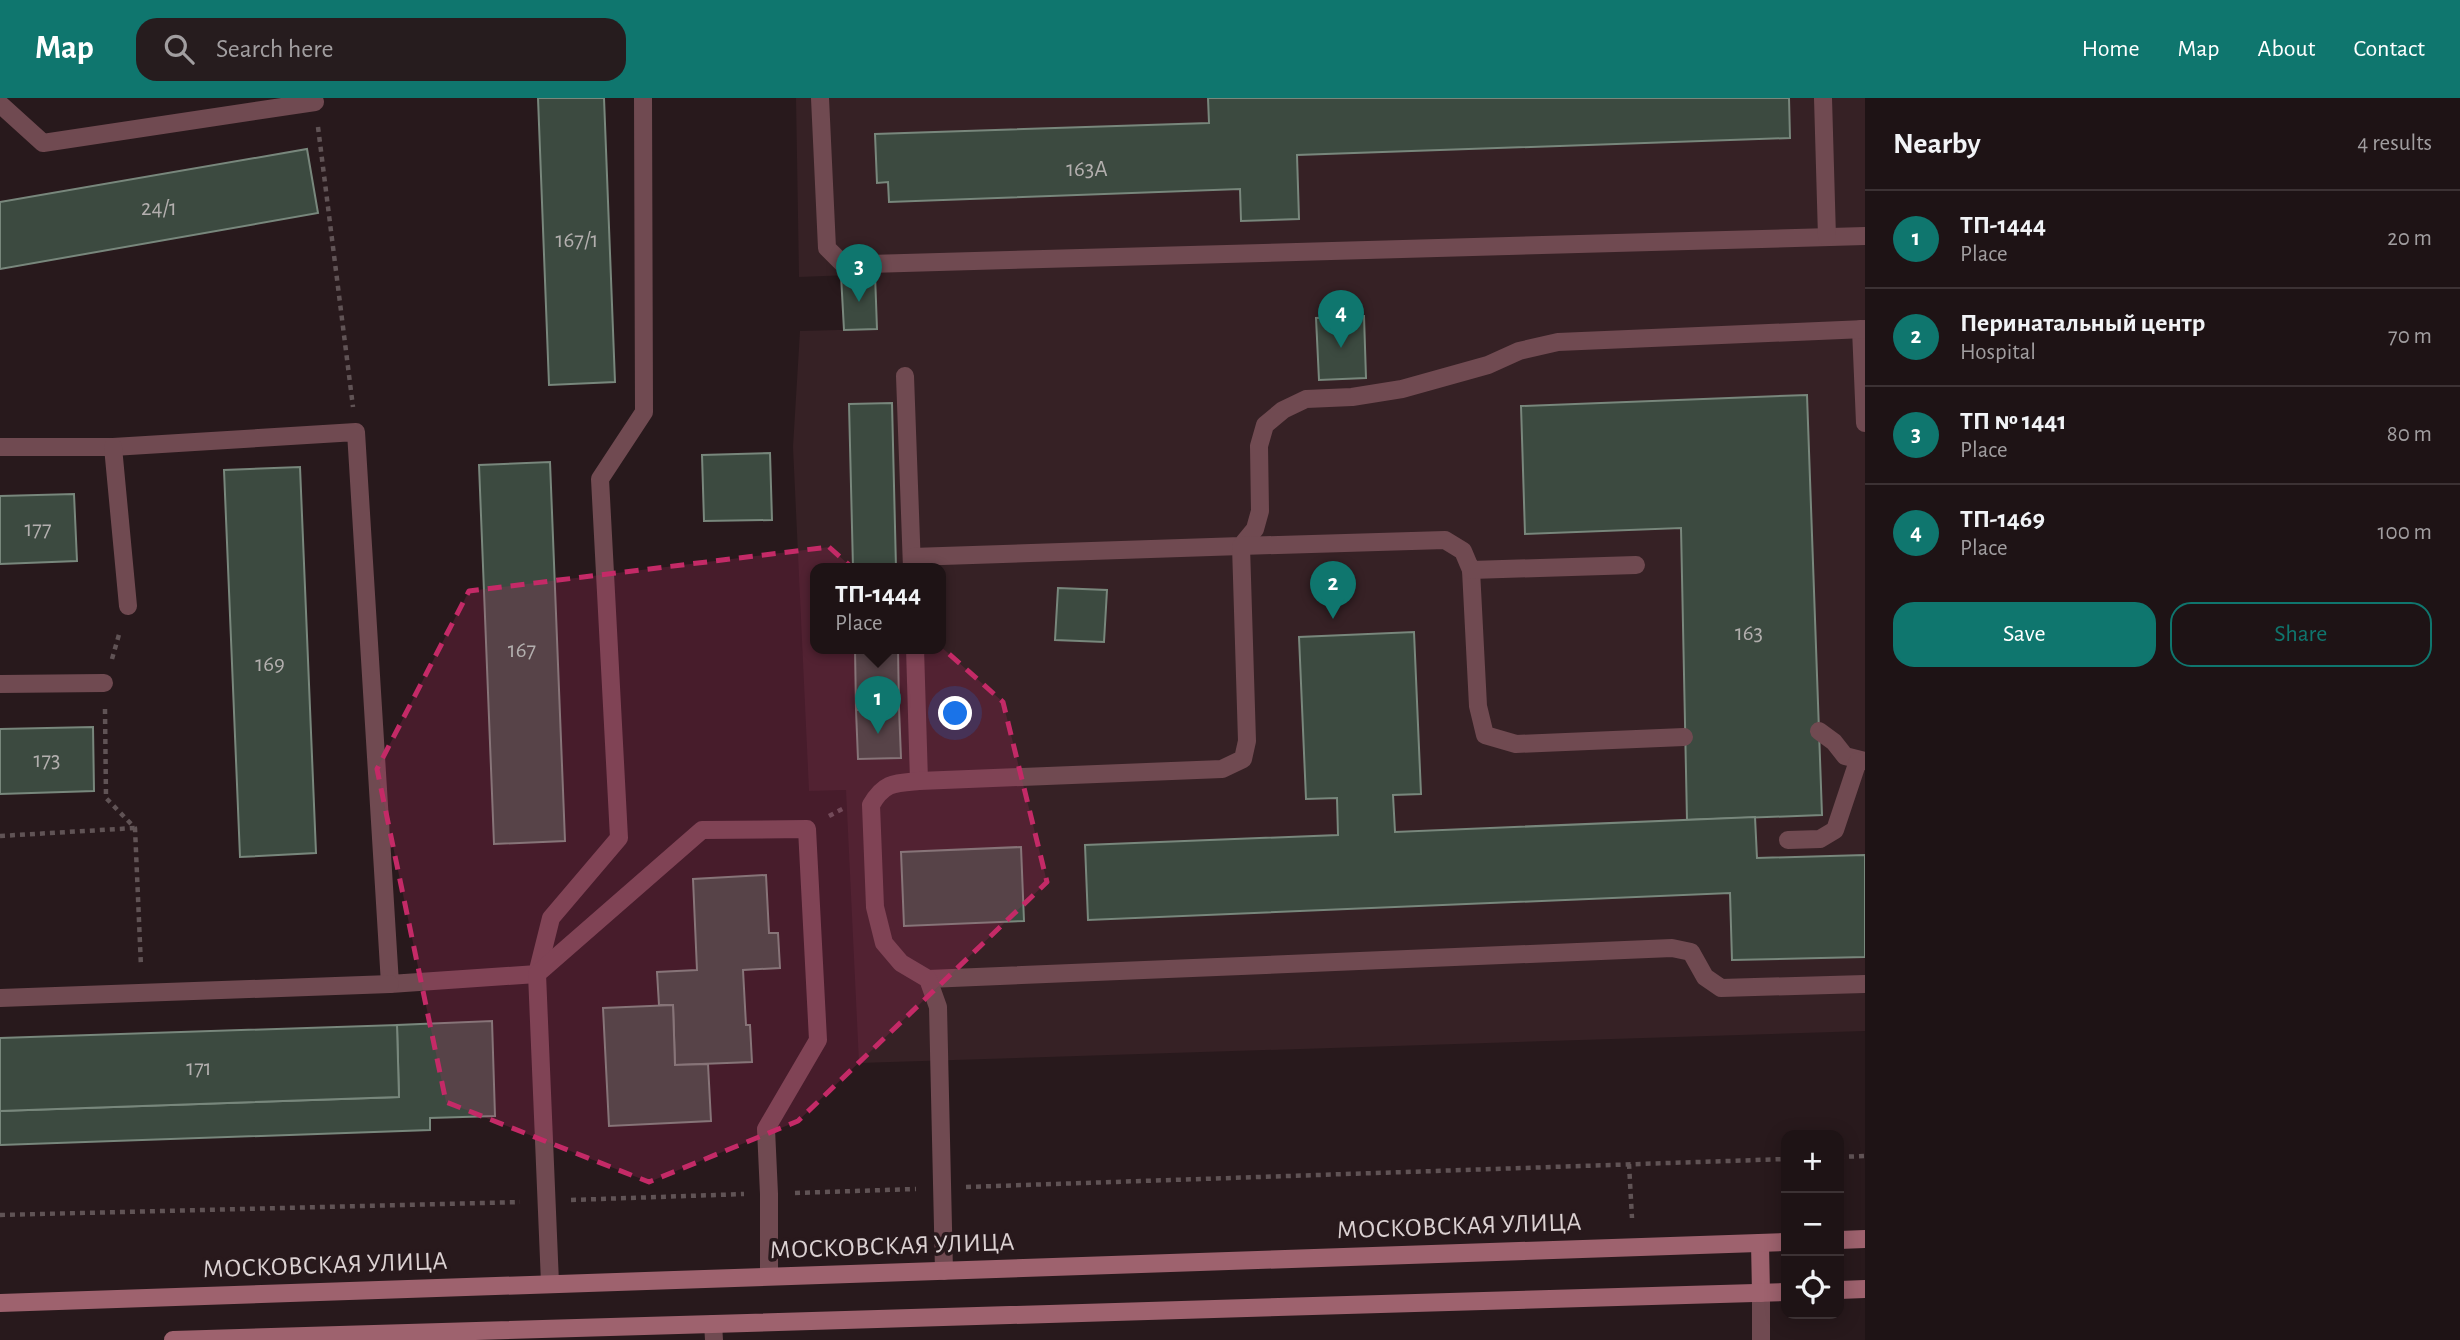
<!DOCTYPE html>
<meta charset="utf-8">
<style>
body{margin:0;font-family:"Alegreya Sans",sans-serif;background:#261c1e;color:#f1f3f6}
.controls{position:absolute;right:21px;bottom:21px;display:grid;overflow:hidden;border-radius:14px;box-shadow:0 4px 18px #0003}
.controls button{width:63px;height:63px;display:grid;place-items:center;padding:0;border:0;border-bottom:2px solid #3c3234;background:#1e1315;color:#f1f3f6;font:35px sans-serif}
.you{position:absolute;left:956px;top:616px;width:24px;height:24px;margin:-18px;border:5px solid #fff;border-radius:50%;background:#1a73e8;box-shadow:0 0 0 10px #1a73e833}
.badge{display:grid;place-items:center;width:46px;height:46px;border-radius:50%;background:#0f766e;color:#fff;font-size:23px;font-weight:700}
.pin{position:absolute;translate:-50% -58px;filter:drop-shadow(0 2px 4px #0008)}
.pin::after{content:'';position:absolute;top:37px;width:24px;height:21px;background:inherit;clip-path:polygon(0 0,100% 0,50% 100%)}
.popup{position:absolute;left:810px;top:465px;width:136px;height:91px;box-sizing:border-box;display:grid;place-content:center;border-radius:14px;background:#1e1315;filter:drop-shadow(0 2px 5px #0005);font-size:23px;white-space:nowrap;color:#a19ea0}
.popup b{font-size:26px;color:#f1f3f6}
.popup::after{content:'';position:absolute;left:50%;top:100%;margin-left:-14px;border:14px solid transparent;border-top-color:#1e1315}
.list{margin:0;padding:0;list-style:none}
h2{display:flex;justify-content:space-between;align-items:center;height:91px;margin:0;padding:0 28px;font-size:30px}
h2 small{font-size:23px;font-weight:400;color:#a19ea0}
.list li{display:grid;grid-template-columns:46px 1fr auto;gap:21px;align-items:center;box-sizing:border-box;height:98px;padding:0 28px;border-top:2px solid #3c3234}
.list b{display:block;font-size:26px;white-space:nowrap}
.list p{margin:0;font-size:23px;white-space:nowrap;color:#a19ea0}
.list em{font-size:23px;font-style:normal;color:#a19ea0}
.actions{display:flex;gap:14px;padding:21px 28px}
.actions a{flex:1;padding:16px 0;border:2px solid #0f766e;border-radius:21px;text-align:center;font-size:24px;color:#0f766e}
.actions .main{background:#0f766e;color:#fff}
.icon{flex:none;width:38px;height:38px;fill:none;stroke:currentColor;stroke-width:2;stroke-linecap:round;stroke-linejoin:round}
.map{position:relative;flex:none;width:1865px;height:1242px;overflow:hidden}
header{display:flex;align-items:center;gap:42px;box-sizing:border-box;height:98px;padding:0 35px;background:#0f766e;color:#fff}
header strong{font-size:33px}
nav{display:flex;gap:38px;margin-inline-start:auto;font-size:24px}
.search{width:490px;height:63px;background:#261c1e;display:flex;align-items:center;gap:18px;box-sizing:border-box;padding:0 24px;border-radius:21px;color:#a19ea0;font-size:26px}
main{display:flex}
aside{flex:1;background:#1e1315}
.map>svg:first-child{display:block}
</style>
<header>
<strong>Map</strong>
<div class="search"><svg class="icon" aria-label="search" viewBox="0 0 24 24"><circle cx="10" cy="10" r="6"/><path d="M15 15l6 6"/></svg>Search here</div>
<nav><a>Home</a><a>Map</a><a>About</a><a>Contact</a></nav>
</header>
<main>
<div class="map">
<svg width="1865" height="1242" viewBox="0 0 1865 1242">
<rect width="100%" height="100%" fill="#28191c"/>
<path fill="#362125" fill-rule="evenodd" d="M796,0H1865V933L859,965L846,692L809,693L793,349L800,233L877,231L875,176L799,179ZM815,470H941V550H815Z"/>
<g fill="#3c4a40" stroke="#78877c" stroke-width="2">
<path d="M538,0H604L615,284L549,287Z"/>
<path d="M1208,0H1789L1790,40L1297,57L1299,121L1241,123L1240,91L889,104L888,84L877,85L875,36L1209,25Z"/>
<path d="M307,51L318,115L0,171V104Z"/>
<path d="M875,176L877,231L844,232L841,177Z"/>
<path d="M1364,218L1366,280L1319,282L1316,220Z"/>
<path d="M1807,297L1822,717L1687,722L1681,430L1525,436L1521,308Z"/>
<path d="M892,305L896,470H853L849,306Z"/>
<path d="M770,355L772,422L704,423L702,357Z"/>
<path d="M550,364L565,743L494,746L479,367Z"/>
<path d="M300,369L316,755L240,759L224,372Z"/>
<path d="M74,396L77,463L0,466V398Z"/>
<path d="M1058,490L1107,492L1104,544L1055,542Z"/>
<path d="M1414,534L1421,696L1393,697L1395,734L1755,719L1757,760L1865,757V859L1732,862L1730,795L1088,822L1085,747L1338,737L1337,700L1306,701L1299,539Z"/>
<path d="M855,550H898L899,610L856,612Z"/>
<path d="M899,610L901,660L858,661L856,612Z"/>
<path d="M93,629L94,693L0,696V631Z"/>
<path d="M1021,749L1024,823L904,828L901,754Z"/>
<path d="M766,777L769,835H778L780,870L743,872L746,927H750L752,964L675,967L673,907H659L657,874L697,872L693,781Z"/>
<path d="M673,907L675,967L708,966L711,1023L609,1028L603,910Z"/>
<path d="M492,923L495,1018L430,1020V1032L0,1047V1013L399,999L397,927Z"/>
<path d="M397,927L399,999L0,1013V940Z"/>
</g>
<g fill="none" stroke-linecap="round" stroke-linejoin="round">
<g stroke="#605355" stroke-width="4.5" stroke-dasharray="5 5" stroke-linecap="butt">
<path d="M318,29L353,309"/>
<path d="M112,561L120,533"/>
<path d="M105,611L106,700L135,730L141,869"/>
<path d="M829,718L846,709"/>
<path d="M0,738L135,730"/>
<path d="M1839,1059L1865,1058"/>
<path d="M1629,1066L1632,1120"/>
<path d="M966,1089L1786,1061"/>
<path d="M795,1095L916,1091"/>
<path d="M571,1102L744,1096"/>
<path d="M0,1117L520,1104"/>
</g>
<g stroke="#704a51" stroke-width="18">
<path d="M820,0L827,150L842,165L869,166L1865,138"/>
<path d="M1823,0L1827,139"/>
<path d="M0,6L43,45L315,4"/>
<path d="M1861,231L1865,325"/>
<path d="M905,278L912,470"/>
<path d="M0,349H113L356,334L390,886L537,876L551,820L619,740L600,381L644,314L643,0"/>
<path d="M113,349L128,508"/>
<path d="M912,459L1241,448L1255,431L1260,413L1259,348L1265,327L1283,312L1306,301L1352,299L1402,291L1488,267L1519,253L1558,244L1865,231"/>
<path d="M1471,472L1478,608L1485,637L1516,646L1684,639"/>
<path d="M915,550L919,683"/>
<path d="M0,586L104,585"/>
<path d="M1819,633L1834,644L1845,658L1865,663"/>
<path d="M1788,742L1820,741L1835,732L1858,663"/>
<path d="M928,881L1672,850L1691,854L1705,879L1721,890L1865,886"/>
<path d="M0,900L390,886"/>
<path d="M944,1173L938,909L928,881L901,865L884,845L875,809L871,707C884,684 895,685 919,683L1222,671L1243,661L1247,643L1241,448L1445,442L1463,453L1471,472L1636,467"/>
<path d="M550,1185L537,876L702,732L807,731L818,942L766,1031L769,1096V1178"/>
<path d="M713,1226L714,1242"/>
</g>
<path stroke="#704a51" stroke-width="18" d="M1761,1195V1242"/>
<g stroke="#9e626e" stroke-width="18">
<path d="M1839,1142L1865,1141"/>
<path d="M1760,1145L1761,1195"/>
<path d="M1839,1192L1865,1191"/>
<path d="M0,1205L1786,1144"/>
<path d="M173,1242L1786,1194"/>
</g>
</g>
<path fill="#c42a67" fill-opacity="0.2" stroke="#c42a67" stroke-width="5" stroke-dasharray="14 9" stroke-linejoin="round" d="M829,449L1003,604L1047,784L798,1023L649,1084L446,1004L377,671L469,493Z"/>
<g text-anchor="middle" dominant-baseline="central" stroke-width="7" stroke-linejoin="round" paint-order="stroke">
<g font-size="23" fill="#b3afae">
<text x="1087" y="71">163А</text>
<text x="159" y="110">24/1</text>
<text x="577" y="142">167/1</text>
<text x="38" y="431">177</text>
<text x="1749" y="535">163</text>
<text x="522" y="552">167</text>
<text x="270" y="566">169</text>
<text x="47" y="662">173</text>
<text x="199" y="970">171</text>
</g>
<g font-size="26" fill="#dbd1d2" stroke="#28191c">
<text transform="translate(1459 1128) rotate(-2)">МОСКОВСКАЯ УЛИЦА</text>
<text transform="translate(892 1148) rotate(-2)">МОСКОВСКАЯ УЛИЦА</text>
<text transform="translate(325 1167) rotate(-2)">МОСКОВСКАЯ УЛИЦА</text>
</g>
</g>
</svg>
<div class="controls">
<button>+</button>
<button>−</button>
<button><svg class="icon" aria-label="locate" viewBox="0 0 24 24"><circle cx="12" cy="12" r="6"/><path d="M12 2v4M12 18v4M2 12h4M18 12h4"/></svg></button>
</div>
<div class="you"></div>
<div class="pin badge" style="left:878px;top:636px">1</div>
<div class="popup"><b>ТП-1444</b>Place</div>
<div class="pin badge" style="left:1333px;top:521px">2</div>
<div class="pin badge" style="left:859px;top:204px">3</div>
<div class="pin badge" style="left:1341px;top:250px">4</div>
</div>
<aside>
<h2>Nearby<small>4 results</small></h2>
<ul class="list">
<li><span class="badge">1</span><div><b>ТП-1444</b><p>Place</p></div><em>20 m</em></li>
<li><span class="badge">2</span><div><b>Перинатальный центр</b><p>Hospital</p></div><em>70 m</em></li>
<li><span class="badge">3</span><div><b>ТП № 1441</b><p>Place</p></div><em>80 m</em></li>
<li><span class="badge">4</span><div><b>ТП-1469</b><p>Place</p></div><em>100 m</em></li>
</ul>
<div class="actions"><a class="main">Save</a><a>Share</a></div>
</aside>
</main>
